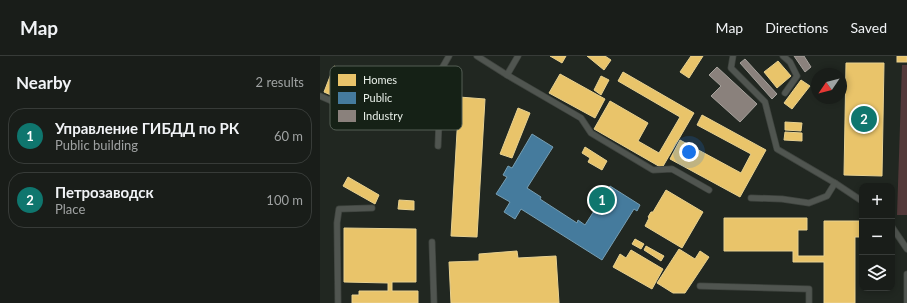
<!DOCTYPE html>
<meta charset="utf-8">
<style>
body{margin:0;font-family:Lato,sans-serif;background:#262a26;color:#f1f3f6}
.controls{position:absolute;right:12px;bottom:12px;display:grid;overflow:hidden;border-radius:8px;box-shadow:0 2px 6px #0003}
.controls button{width:36px;height:36px;display:grid;place-items:center;padding:0;border:0;border-bottom:1px solid #373b38;background:#191d19;color:#f1f3f6;font:20px sans-serif}
.compass{position:absolute;left:491px;top:12px;width:36px;height:36px;border-radius:50%;background:#191d19;box-shadow:0 2px 6px #0003;rotate:235deg}
.you{position:absolute;left:369px;top:96px;width:14px;height:14px;margin:-10px;border:3px solid #fff;border-radius:50%;background:#1a73e8;box-shadow:0 0 0 6px #1a73e833}
.badge{display:grid;place-items:center;width:26px;height:26px;border-radius:50%;background:#0f766e;color:#fff;font-size:13px;font-weight:700}
.pin{position:absolute;translate:-50% -50%;border:2px solid #fff;box-shadow:0 1px 4px #0006}
.list{margin:0;padding:0;list-style:none}
h2{display:flex;justify-content:space-between;align-items:center;height:52px;margin:0;padding:0 16px;font-size:17px}
h2 small{font-size:13px;font-weight:400;color:#9fa2a2}
.list li{display:grid;grid-template-columns:26px 1fr auto;gap:12px;align-items:center;box-sizing:border-box;height:56px;margin:0 8px 8px;padding:0 8px;border:1px solid #373b38;border-radius:16px}
.list b{display:block;font-size:15px;white-space:nowrap}
.list p{margin:0;font-size:13px;white-space:nowrap;color:#9fa2a2}
.list em{font-size:13px;font-style:normal;color:#9fa2a2}
.icon{flex:none;width:22px;height:22px;fill:none;stroke:currentColor;stroke-width:2;stroke-linecap:round;stroke-linejoin:round}
.map{position:relative;flex:none;width:587px;height:247px;overflow:hidden}
header{display:flex;align-items:center;gap:24px;box-sizing:border-box;height:56px;padding:0 20px;background:#191d19;border-bottom:1px solid #373b38}
header strong{font-size:19px}
nav{display:flex;gap:22px;margin-inline-start:auto;font-size:14px}
main{display:flex}
aside{flex:1;background:#191d19}
.map>svg:first-child{display:block}
</style>
<header>
<strong>Map</strong>
<nav><a>Map</a><a>Directions</a><a>Saved</a></nav>
</header>
<main>
<aside>
<h2>Nearby<small>2 results</small></h2>
<ul class="list">
<li><span class="badge">1</span><div><b>Управление ГИБДД по РК</b><p>Public building</p></div><em>60 m</em></li>
<li><span class="badge">2</span><div><b>Петрозаводск</b><p>Place</p></div><em>100 m</em></li>
</ul>
</aside>
<div class="map">
<svg width="587" height="247" viewBox="0 0 587 247">
<rect width="100%" height="100%" fill="#212721"/>
<path fill="#53393a" d="M582,9H587V159H577Z"/>
<g fill="#e9c46a" stroke="#e8d190">
<path d="M230,0H246L242,7Z"/>
<path d="M267,0H285L291,4L284,14Z"/>
<path d="M371,0H383L369,22L360,16Z"/>
<rect x="577" y="0" width="10" height="6"/>
<path d="M458,5L471,20L457,32L444,16Z"/>
<path d="M526,7H564L562,120L524,119Z"/>
<path d="M14,10L30,16L20,43L4,36Z"/>
<path d="M303,16L374,57L342,112L274,73L290,45L328,67L318,85L339,97L360,61L298,25Z"/>
<path d="M240,18L285,43L275,62L229,37Z"/>
<path d="M281,20L289,24L281,39L274,34Z"/>
<path d="M481,24L490,30L472,53L464,47Z"/>
<path d="M139,41L165,43L157,181L131,180Z"/>
<path d="M198,52L210,57L192,102L180,98Z"/>
<path d="M382,59L446,94L420,141L350,103L360,84L421,117L431,98L377,69Z"/>
<path d="M465,66L482,67L481,75L465,74Z"/>
<path d="M465,76L482,77V85L464,84Z"/>
<path d="M265,91L287,105L282,114L268,106L270,102L262,97Z"/>
<path d="M28,121L59,139L55,148L23,130Z"/>
<path d="M346,134L383,156L362,192L325,170L329,162L328,161L331,156H333Z"/>
<path d="M79,144L94,145V154L78,153Z"/>
<path d="M404,162H487V174H478V200H504V165H542V181H535V247H504V206H473V195H404Z"/>
<path d="M24,172L96,173V226H72V235H98V247H32V239H39V235H68V227L24,226Z"/>
<path d="M315,183L324,188L321,193L312,188Z"/>
<path d="M326,190L344,200L341,205L324,194Z"/>
<path d="M359,193L375,203L380,195L389,201L365,237H353L337,227Z"/>
<path d="M311,194L343,213L332,233L293,211L300,198L306,202Z"/>
<path d="M197,195L198,202L236,200L239,247H131L129,206L159,205V198Z"/>
</g>
<path fill="#457b9d" stroke="#769eb3" d="M212,78L233,91L207,132L221,141L220,143L257,167L258,164L265,169L290,130L320,149L317,155L314,153L282,204L201,153L195,163L184,156L190,146L176,138L187,121L183,119L188,110L192,112Z"/>
<g fill="#8a817c" stroke="#a6a29c">
<path d="M474,0H484L491,11L485,16Z"/>
<path d="M425,3L457,38L452,43L420,7Z"/>
<path d="M397,11L437,48L420,66L391,40L401,30L389,19Z"/>
</g>
<g fill="none" stroke-linecap="round" stroke-linejoin="round">
<defs>
<g id="lane">
<path d="M157,0L187,19L261,62L271,77L333,114L352,113L389,134"/>
<path d="M413,0L411,12L445,46L457,93L515,127L542,145"/>
<path d="M463,0L470,6L477,20L465,37"/>
<path d="M187,19L198,0"/>
<path d="M0,40L14,46"/>
<path d="M118,90L121,14L129,0"/>
<path d="M431,142L462,143L489,147L507,140L515,127"/>
<path d="M572,171L587,193"/>
<path d="M112,186L114,247"/>
<path d="M380,230L489,233V247"/>
<path d="M18,247L17,167L19,153L52,152"/>
<path d="M587,247V218"/>
</g>
</defs>
<use href="#lane" stroke="#3f443f" stroke-width="7"/>
<use href="#lane" stroke="#505550" stroke-width="5.5"/>
</g>
<rect x="10" y="10" width="132" height="64" rx="6" fill="#152116" stroke="#545e55" stroke-width="1"/>
<rect x="18" y="18" width="18" height="12" fill="#e9c46a"/>
<rect x="18" y="36" width="18" height="12" fill="#457b9d"/>
<rect x="18" y="54" width="18" height="12" fill="#8a817c"/>
<g font-size="11" fill="#e7eee7">
<text x="43" y="28">Homes</text>
<text x="43" y="46">Public</text>
<text x="43" y="64">Industry</text>
</g>
</svg>
<div class="controls">
<button>+</button>
<button>−</button>
<button><svg class="icon" aria-label="layers" viewBox="0 0 24 24"><path d="M12 4l9 5-9 5-9-5zM3 14l9 5 9-5"/></svg></button>
</div>
<svg class="compass" viewBox="-18 -18 36 36"><path d="M0-13l5 13h-10z" fill="#e53935"/><path d="M0 13l5-13h-10z" fill="#9fa2a2"/></svg>
<div class="you"></div>
<div class="pin badge" style="left:282px;top:144px">1</div>
<div class="pin badge" style="left:544px;top:63px">2</div>
</div>
</main>
